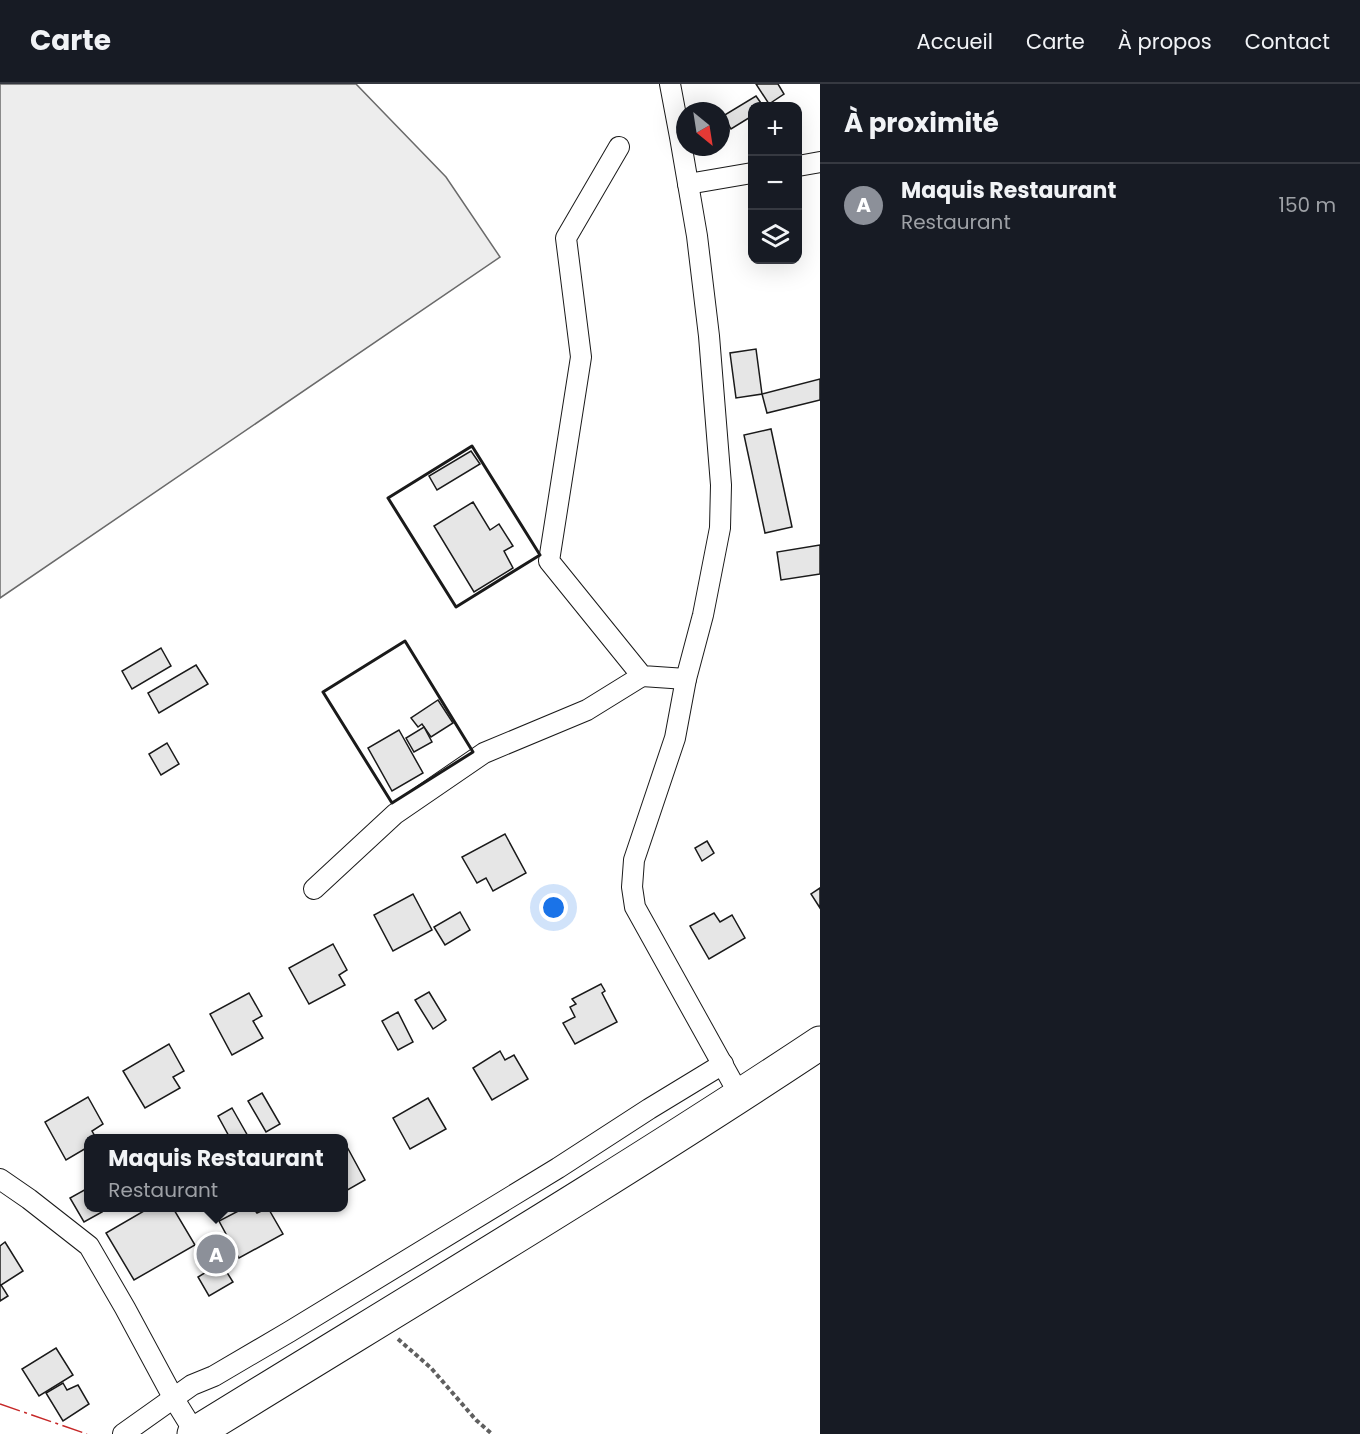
<!DOCTYPE html>
<html lang="fr">
<meta charset="utf-8">
<style>
body{margin:0;font-family:Poppins,sans-serif;background:#242831;color:#f1f3f6}
.controls{position:absolute;right:18px;top:18px;display:grid;overflow:hidden;border-radius:12px;box-shadow:0 6px 24px #0002}
.controls button{width:54px;height:54px;display:grid;place-items:center;padding:0;border:0;border-bottom:2px solid #363941;background:#171b24;color:#f1f3f6;font:30px sans-serif}
.compass{position:absolute;left:676px;top:18px;width:54px;height:54px;border-radius:50%;background:#171b24;box-shadow:0 6px 24px #0002;rotate:150deg}
.you{position:absolute;left:554px;top:824px;width:21px;height:21px;margin:-15px;border:4px solid #fff;border-radius:50%;background:#1a73e8;box-shadow:0 0 0 9px #1a73e833}
.badge{display:grid;place-items:center;width:39px;height:39px;border-radius:50%;background:#8c9099;color:#fff;font-size:20px;font-weight:700}
.pin{position:absolute;translate:-50% -50%;border:3px solid #fff;box-shadow:0 2px 6px #0006}
.popup{position:absolute;left:84px;top:1050px;width:264px;height:78px;box-sizing:border-box;display:grid;place-content:center;border-radius:12px;background:#171b24;filter:drop-shadow(0 2px 4px #0005);font-size:20px;white-space:nowrap;color:#9ea1a6}
.popup b{font-size:22px;color:#f1f3f6}
.popup::after{content:'';position:absolute;left:50%;top:100%;margin-left:-12px;border:12px solid transparent;border-top-color:#171b24}
.list{margin:0;padding:0;list-style:none}
h2{display:flex;justify-content:space-between;align-items:center;height:78px;margin:0;padding:0 24px;font-size:26px}
h2 small{font-size:20px;font-weight:400;color:#9ea1a6}
.list li{display:grid;grid-template-columns:39px 1fr auto;gap:18px;align-items:center;box-sizing:border-box;height:84px;padding:0 24px;border-top:2px solid #363941}
.list b{display:block;font-size:22px;white-space:nowrap}
.list p{margin:0;font-size:20px;white-space:nowrap;color:#9ea1a6}
.list em{font-size:20px;font-style:normal;color:#9ea1a6}
.icon{flex:none;width:33px;height:33px;fill:none;stroke:currentColor;stroke-width:2;stroke-linecap:round;stroke-linejoin:round}
.map{position:relative;flex:none;width:820px;height:1350px;overflow:hidden}
header{display:flex;align-items:center;gap:36px;box-sizing:border-box;height:84px;padding:0 30px;background:#171b24;border-bottom:2px solid #363941}
header strong{font-size:28px}
nav{display:flex;gap:33px;margin-inline-start:auto;font-size:21px}
main{display:flex}
aside{flex:1;background:#171b24}
.map>svg:first-child{display:block}
</style>
<header>
<strong>Carte</strong>
<nav><a>Accueil</a><a>Carte</a><a>À propos</a><a>Contact</a></nav>
</header>
<main>
<div class="map">
<svg width="820" height="1350" viewBox="0 0 820 1350">
<rect width="100%" height="100%" fill="#fff"/>
<path fill="#ededed" stroke="#6a6a6a" stroke-width="1.5" d="M0,0H356L446,93L500,173L0,514Z"/>
<g fill="#e6e6e6" stroke="#1a1a1a" stroke-width="1.5">
<path d="M756,0H778L784,10L769,20Z"/>
<path d="M756,12L763,22H752V32L731,45L723,32Z"/>
<path d="M756,265L762,310L736,314L730,269Z"/>
<path d="M820,295V316L767,329L762,310Z"/>
<path d="M771,345L792,443L765,449L744,351Z"/>
<path d="M471,367L480,380L437,406L429,392Z"/>
<path d="M473,418L490,446L499,440L513,462L504,467L513,484L474,508L434,442Z"/>
<path d="M820,461V490L781,496L777,468Z"/>
<path d="M161,564L171,582L132,605L122,587Z"/>
<path d="M196,581L208,600L159,629L148,609Z"/>
<path d="M438,616L453,639L431,653L422,640L418,643L411,634Z"/>
<path d="M424,643L432,658L414,668L406,654Z"/>
<path d="M399,646L423,689L392,707L368,664Z"/>
<path d="M167,659L179,680L161,691L149,670Z"/>
<path d="M505,750L526,789L493,807L486,794L477,799L462,773Z"/>
<path d="M707,757L714,769L702,777L695,764Z"/>
<path d="M820,804V824L811,810Z"/>
<path d="M413,810L432,846L393,867L374,831Z"/>
<path d="M460,828L470,846L445,861L434,843Z"/>
<path d="M714,829L720,838L732,831L745,854L709,875L690,842Z"/>
<path d="M333,860L347,886L339,891L345,901L309,920L289,884Z"/>
<path d="M601,900L605,907L602,909L617,938L575,960L563,939L575,933L570,923L576,920L572,915Z"/>
<path d="M429,908L446,936L433,945L415,916Z"/>
<path d="M249,909L262,932L253,937L263,954L232,971L210,930Z"/>
<path d="M398,928L413,958L398,966L382,937Z"/>
<path d="M169,960L184,987L173,993L180,1004L145,1024L123,987Z"/>
<path d="M500,967L505,976L514,971L528,995L492,1016L473,984Z"/>
<path d="M262,1009L280,1040L266,1048L248,1017Z"/>
<path d="M88,1013L103,1040L92,1047L96,1054H88V1063L66,1076L45,1038Z"/>
<path d="M428,1014L446,1045L410,1065L393,1034Z"/>
<path d="M232,1024L249,1054H230L218,1032Z"/>
<path d="M346,1061L365,1096L344,1108V1062Z"/>
<path d="M88,1104V1124H99L102,1128L84,1138L70,1114Z"/>
<path d="M149,1124H173L195,1161L134,1196L106,1149Z"/>
<path d="M244,1124H253L257,1129L268,1124L283,1150L239,1174L219,1137Z"/>
<path d="M5,1158L23,1187L1,1201L8,1212L0,1217V1162Z"/>
<path d="M221,1179L233,1198L209,1212L198,1193Z"/>
<path d="M56,1264L73,1291L39,1312L22,1285Z"/>
<path d="M63,1299L67,1306L78,1301L89,1320L63,1337L46,1309Z"/>
</g>
<g fill="none" stroke-linecap="round" stroke-linejoin="round">
<defs>
<g id="street">
<path d="M670,0L680,53L697,152L709,252L721,401L720,444L703,531L686,595L675,654L634,776L632,803L635,823L740,1012"/>
<path d="M619,63L566,154L581,273L549,477L642,592L686,595"/>
<path d="M798,82L820,78"/>
<path d="M688,100L752,89"/>
<path d="M314,805L395,730L484,669L587,626L642,592"/>
<path d="M0,1095L29,1115L89,1162L125,1224L174,1315L195,1349"/>
<path d="M123,1350L192,1301L214,1292L289,1248L558,1084L649,1025L723,980"/>
</g>
<path id="highway" d="M194,1350C403,1221 615,1095 820,959"/>
</defs>
<use href="#street" stroke="#1a1a1a" stroke-width="22"/>
<use href="#highway" stroke="#1a1a1a" stroke-width="35"/>
<path stroke="#5f5f5f" stroke-width="4" stroke-dasharray="4.5 3" stroke-linecap="butt" d="M398,1255L431,1284L476,1336L492,1350"/>
<use href="#street" stroke="#fff" stroke-width="20"/>
<use href="#highway" stroke="#fff" stroke-width="33"/>
<g stroke="#1a1a1a" stroke-width="3">
<path d="M472,362L540,471L456,523L388,414Z"/>
<path d="M405,557L473,668L392,719L323,608Z"/>
</g>
<path stroke="#c62828" stroke-width="1.5" stroke-dasharray="21 4.5 3 4.5" stroke-linecap="butt" d="M0,1320L87,1350"/>
</g>
</svg>
<div class="controls">
<button>+</button>
<button>−</button>
<button><svg class="icon" aria-label="layers" viewBox="0 0 24 24"><path d="M12 4l9 5-9 5-9-5zM3 14l9 5 9-5"/></svg></button>
</div>
<svg class="compass" viewBox="-18 -18 36 36"><path d="M0-13l5 13h-10z" fill="#e53935"/><path d="M0 13l5-13h-10z" fill="#9ea1a6"/></svg>
<div class="you"></div>
<div class="pin badge" style="left:216px;top:1170px">A</div>
<div class="popup"><b>Maquis Restaurant</b>Restaurant</div>
</div>
<aside>
<h2>À proximité<small></small></h2>
<ul class="list">
<li><span class="badge">A</span><div><b>Maquis Restaurant</b><p>Restaurant</p></div><em>150 m</em></li>
</ul>
</aside>
</main>
